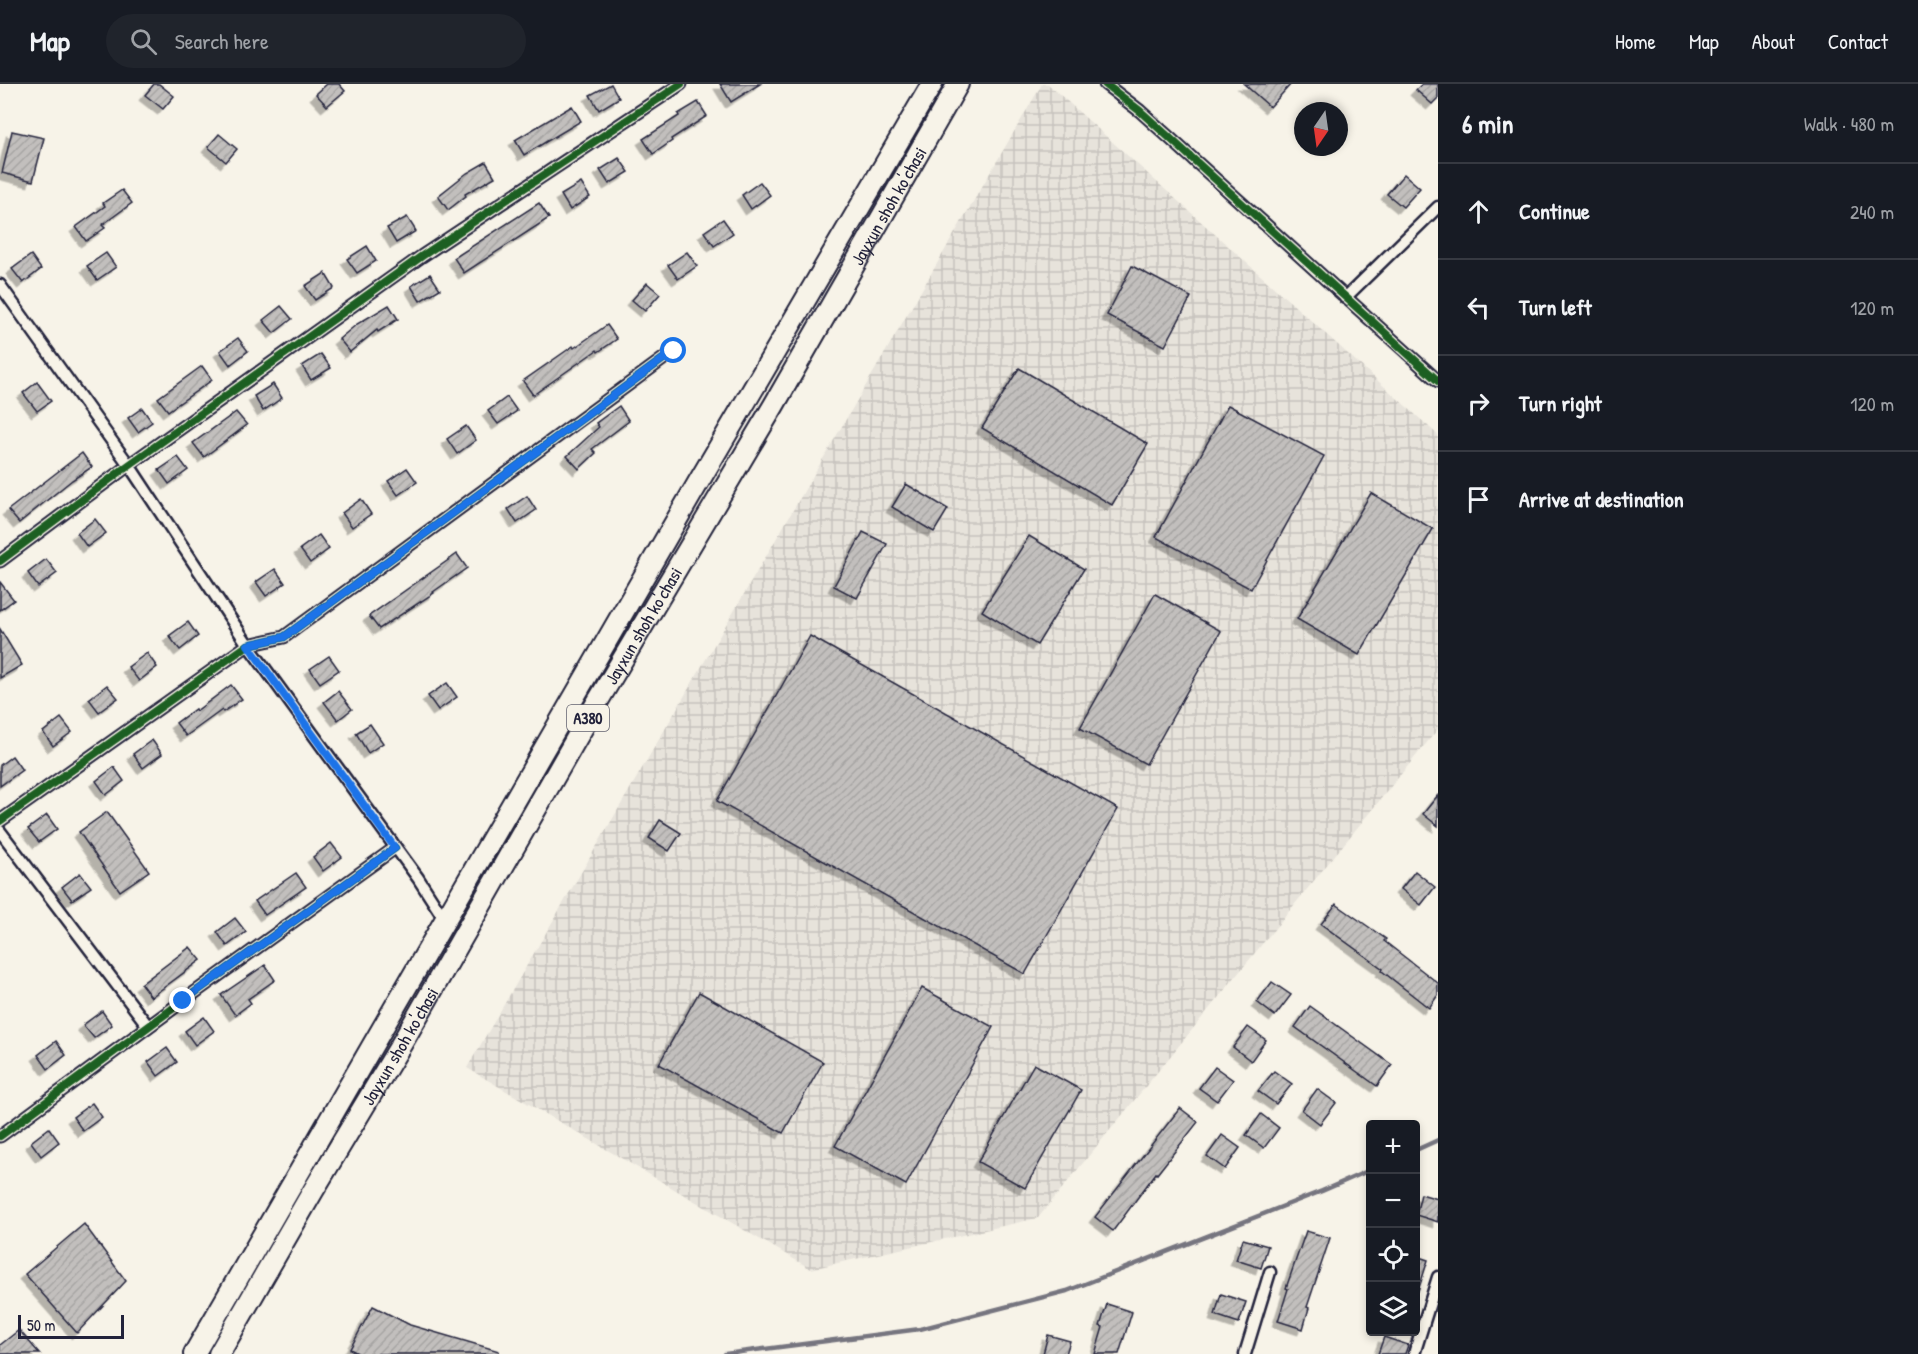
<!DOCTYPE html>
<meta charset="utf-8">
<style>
body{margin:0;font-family:"Patrick Hand",sans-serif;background:#20242c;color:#f1f3f6}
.controls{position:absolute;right:18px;bottom:18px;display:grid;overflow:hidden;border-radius:6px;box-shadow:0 3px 9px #0003}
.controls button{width:54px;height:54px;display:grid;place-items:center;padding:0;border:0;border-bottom:2px solid #363941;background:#171b24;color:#f1f3f6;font:30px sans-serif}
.compass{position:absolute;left:1294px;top:18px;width:54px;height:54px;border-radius:50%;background:#171b24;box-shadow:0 3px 9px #0003;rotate:193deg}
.scale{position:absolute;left:18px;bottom:15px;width:106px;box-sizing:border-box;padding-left:6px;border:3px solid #22223b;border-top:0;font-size:16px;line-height:21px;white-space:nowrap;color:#22223b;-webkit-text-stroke:4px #f7f3e8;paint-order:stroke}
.stop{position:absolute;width:18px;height:18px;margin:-14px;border:4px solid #1a73e8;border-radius:50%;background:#fff}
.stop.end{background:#1a73e8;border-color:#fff;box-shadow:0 2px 6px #0008}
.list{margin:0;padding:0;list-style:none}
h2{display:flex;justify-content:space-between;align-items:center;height:78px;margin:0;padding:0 24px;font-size:26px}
h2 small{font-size:20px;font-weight:400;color:#9ea1a6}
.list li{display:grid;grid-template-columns:39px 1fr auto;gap:18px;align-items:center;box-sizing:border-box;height:96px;padding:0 24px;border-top:2px solid #363941}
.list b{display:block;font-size:22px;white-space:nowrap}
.list em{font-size:20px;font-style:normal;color:#9ea1a6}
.icon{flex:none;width:33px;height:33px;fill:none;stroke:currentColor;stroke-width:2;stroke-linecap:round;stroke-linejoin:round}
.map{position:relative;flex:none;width:1438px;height:1270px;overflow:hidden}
header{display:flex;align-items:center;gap:36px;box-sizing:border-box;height:84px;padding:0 30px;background:#171b24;border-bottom:2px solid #363941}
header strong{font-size:28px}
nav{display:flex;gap:33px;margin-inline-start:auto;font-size:21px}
.search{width:420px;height:54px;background:#20242c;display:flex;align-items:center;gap:15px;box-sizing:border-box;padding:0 21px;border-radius:33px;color:#9ea1a6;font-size:22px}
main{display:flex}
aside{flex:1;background:#171b24}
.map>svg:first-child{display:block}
</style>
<header>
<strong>Map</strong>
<div class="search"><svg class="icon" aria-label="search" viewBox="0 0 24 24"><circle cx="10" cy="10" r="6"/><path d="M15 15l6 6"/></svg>Search here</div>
<nav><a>Home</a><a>Map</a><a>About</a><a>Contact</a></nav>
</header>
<main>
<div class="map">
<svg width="1438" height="1270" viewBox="0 0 1438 1270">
<defs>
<pattern id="industrial-grid" width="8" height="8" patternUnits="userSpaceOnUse" patternTransform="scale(1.5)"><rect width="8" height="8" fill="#e7e3db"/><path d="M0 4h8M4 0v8" fill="none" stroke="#c6c2bd"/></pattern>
<pattern id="building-hatch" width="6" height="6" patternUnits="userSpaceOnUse" patternTransform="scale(1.5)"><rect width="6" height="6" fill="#c2bfbd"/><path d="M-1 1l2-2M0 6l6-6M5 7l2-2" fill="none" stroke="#a6a4a3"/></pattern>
<filter id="shadow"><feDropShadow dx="-5.5" dy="5.5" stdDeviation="0" flood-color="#0004"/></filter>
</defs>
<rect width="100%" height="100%" fill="#f7f3e8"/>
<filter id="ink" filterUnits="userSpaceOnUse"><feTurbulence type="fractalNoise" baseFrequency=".0167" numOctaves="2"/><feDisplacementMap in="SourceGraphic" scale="12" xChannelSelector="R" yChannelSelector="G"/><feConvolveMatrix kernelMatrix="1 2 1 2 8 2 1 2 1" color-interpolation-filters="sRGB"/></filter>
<g filter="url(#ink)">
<path fill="url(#industrial-grid)" d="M1042,0H1048L1438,351V645L1038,1134L811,1185L467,984Z"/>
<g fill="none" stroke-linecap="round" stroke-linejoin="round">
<g stroke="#76747f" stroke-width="4.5">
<path d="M1416,1066L1438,1056"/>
<path d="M725,1270L920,1245L1067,1207L1322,1107L1370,1086"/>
</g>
</g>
<g fill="url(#building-hatch)" stroke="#22223b" stroke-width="1.5" filter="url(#shadow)">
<path d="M154,0H159L174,12L163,25L145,11Z"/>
<path d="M327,0H339L345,7L327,22L316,10Z"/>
<path d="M611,0L619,14L599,26L590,11Z"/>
<path d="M720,0H760L731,18Z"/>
<path d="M1244,0H1291L1270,23Z"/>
<path d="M1422,0H1438V14L1432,20L1416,6Z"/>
<path d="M698,18L707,32L671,55L672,57L653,70L643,55L679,32L678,30Z"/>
<path d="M572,22L581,37L524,71L515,56Z"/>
<path d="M12,47L44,54L33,97L2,89Z"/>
<path d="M219,50L237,65L226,78L208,63Z"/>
<path d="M619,74L629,88L609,100L600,86Z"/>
<path d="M486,78L495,93L465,110L466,112L448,126L438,112L467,89Z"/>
<path d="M1404,90L1420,104L1403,123L1387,110Z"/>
<path d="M760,98L770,111L751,125L742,111Z"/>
<path d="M581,99L590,113L570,126L561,111Z"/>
<path d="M122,106L132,119L102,141L105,144L86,157L76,143L105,122L103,119Z"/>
<path d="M539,119L549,134L464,189L454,174Z"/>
<path d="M407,133L416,147L396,159L387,144Z"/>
<path d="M723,135L733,149L714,162L704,148Z"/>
<path d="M367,162L376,177L357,189L347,175Z"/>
<path d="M687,168L697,182L678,195L668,181Z"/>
<path d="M106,169L116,183L97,196L87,182Z"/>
<path d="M31,171L41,185L23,199L12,185Z"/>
<path d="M1132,182L1191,213L1165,262L1107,231Z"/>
<path d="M325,189L334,204L315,216L305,202Z"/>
<path d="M430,190L440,205L420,217L411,202Z"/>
<path d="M647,199L660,210L645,227L632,216Z"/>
<path d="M389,221L398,235L378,248L377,246L350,268L339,255L357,240Z"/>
<path d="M281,222L292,235L274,249L263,236Z"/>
<path d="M607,241L617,255L598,268L597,266L533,311L523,297L573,262L574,264Z"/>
<path d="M238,254L248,267L230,281L220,267Z"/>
<path d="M321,270L331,284L311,296L302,282Z"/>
<path d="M202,282L212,296L168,327L158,314Z"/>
<path d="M1019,284L1148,360L1112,421L982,344Z"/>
<path d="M37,298L51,317L37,327L23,309Z"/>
<path d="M273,300L282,314L263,327L254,312Z"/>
<path d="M507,313L517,327L498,340L488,327Z"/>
<path d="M1228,321L1324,372L1251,505L1156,453Z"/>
<path d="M619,322L629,337L592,365L596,369L579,385L567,372L599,343L596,339Z"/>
<path d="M142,324L152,338L138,348L128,334Z"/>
<path d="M236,328L247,341L204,373L193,359Z"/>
<path d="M466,342L476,356L457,370L447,355Z"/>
<path d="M82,369L92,383L72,396L19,439L8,426Z"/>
<path d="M178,373L188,386L169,400L159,386Z"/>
<path d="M407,384L417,398L398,411L388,397Z"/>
<path d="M906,400L948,425L934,448L892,423Z"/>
<path d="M1371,409L1433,445L1359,571L1297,535Z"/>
<path d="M527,412L536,426L517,439L508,425Z"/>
<path d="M361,415L371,430L352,443L342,429Z"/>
<path d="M95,435L106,449L87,463L77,449Z"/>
<path d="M863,448L887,460L857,514L834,502Z"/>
<path d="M319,451L329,465L310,479L300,465Z"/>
<path d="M1029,452L1084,485L1037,561L982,527Z"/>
<path d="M457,470L467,484L433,508L434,509L379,545L369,532Z"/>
<path d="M46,475L57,489L38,503L28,489Z"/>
<path d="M275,485L285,499L266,512L256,498Z"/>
<path d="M0,498L14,516L0,526Z"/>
<path d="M1155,510L1221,547L1146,680L1080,644Z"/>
<path d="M188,538L198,552L180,566L169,552Z"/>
<path d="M0,545L22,581L0,594Z"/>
<path d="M810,552L1118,725L1025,890L717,717Z"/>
<path d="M147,569L157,583L139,597L128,583Z"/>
<path d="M329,572L339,586L320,599L310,585Z"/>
<path d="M447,599L457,613L438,626L428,612Z"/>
<path d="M107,601L118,614L99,628L89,615Z"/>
<path d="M231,601L242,615L223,628L222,626L186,652L176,639L195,625L196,627Z"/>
<path d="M338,607L352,625L338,636L324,618Z"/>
<path d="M61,634L72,648L53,662L43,648Z"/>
<path d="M370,640L383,659L368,669L356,649Z"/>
<path d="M152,656L162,670L143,684L133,670Z"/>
<path d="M12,672L22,686L0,702V681Z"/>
<path d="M114,683L124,697L106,711L96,697Z"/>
<path d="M1438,711V742L1423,730Z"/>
<path d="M107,728L149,787L120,807L79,748Z"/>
<path d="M47,731L57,745L39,758L28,745Z"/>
<path d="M660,736L681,749L669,767L649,754Z"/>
<path d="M331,759L342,773L323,787L313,773Z"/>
<path d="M1415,787L1435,803L1421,821L1401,805Z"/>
<path d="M80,789L91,803L72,816L62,803Z"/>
<path d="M296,789L306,803L265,831L255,817Z"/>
<path d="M1336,820L1386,855L1384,857L1438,899V911L1429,924L1382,887L1383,885L1321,840Z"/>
<path d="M235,834L246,848L227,862L217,848Z"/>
<path d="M190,863L201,876L151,913L141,900Z"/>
<path d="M265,881L275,896L248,915L251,919L235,931L221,911Z"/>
<path d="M1272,898L1291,911L1275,932L1257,918Z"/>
<path d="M922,904L993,943L906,1101L835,1062Z"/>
<path d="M699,908L823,978L783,1049L659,980Z"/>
<path d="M1310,922L1392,981L1377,1002L1295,943Z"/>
<path d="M102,927L112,941L94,954L83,941Z"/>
<path d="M204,933L214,947L195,961L185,947Z"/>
<path d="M1248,943L1266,956L1251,977L1233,963Z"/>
<path d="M56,957L66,971L48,985L38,971Z"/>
<path d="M167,964L177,978L158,992L148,978Z"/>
<path d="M1034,980L1081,1006L1025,1104L978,1078Z"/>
<path d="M1215,983L1233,996L1217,1017L1199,1004Z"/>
<path d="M1274,987L1292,1000L1276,1020L1258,1007Z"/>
<path d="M1317,1005L1336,1019L1320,1040L1302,1026Z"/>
<path d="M92,1019L102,1033L83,1047L73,1033Z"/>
<path d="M1180,1024L1198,1038L1157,1090L1156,1089L1113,1147L1095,1133Z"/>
<path d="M1261,1030L1279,1044L1264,1064L1246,1051Z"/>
<path d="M49,1044L59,1058L41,1072L31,1058Z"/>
<path d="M1222,1051L1240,1064L1225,1085L1207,1072Z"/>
<path d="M1421,1110L1438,1115V1138L1416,1131Z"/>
<path d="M84,1140L126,1197L77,1249L25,1190Z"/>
<path d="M1306,1147L1330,1154L1307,1223L1309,1224L1303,1245L1278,1237L1288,1205L1286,1204Z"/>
<path d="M1243,1155L1268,1162L1261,1184L1236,1176Z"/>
<path d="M1416,1172L1428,1176L1418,1207L1416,1206Z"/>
<path d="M1221,1210L1246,1218L1239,1239L1215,1231Z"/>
<path d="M1107,1220L1132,1228L1119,1270H1095L1103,1243L1100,1242Z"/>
<path d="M373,1222L410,1241L499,1267V1270H359L350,1265Z"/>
<path d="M19,1246L40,1270H0V1261Z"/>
<path d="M1048,1251L1070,1257L1066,1270H1043Z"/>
<path d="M1384,1253L1408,1261L1405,1270H1378Z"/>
</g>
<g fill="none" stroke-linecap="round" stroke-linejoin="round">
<defs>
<g id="street">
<path d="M1105,0L1140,27L1438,297"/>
<path d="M0,201L129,381L248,561L418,794L445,836"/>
<path d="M1345,214L1438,123"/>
<path d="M0,477L129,381L422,172L681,0"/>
<path d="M0,737L248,561L284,553L674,267"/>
<path d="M0,747L148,942"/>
<path d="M0,1052L183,917L395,764"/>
<path d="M1245,1270L1270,1188"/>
<path d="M1414,1270L1438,1193"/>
</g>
<g id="highway">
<path d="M194,1270L702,392L932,0"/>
<path id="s1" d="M219,1270L313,1107L402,959L595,622L774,321L958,0"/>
</g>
</defs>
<use href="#street" stroke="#22223b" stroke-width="15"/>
<use href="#highway" stroke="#22223b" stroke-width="24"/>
<use href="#street" stroke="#f7f3e8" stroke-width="10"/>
<use href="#highway" stroke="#f7f3e8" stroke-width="20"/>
<defs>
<g id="cycleway">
<path d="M1105,0L1140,27L1438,297"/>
<path d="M0,477L129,381L422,172L681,0"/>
<path d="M0,737L248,561L284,553L674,267"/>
<path d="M0,1052L183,917L395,764"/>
</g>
</defs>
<use href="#cycleway" stroke="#f7f3e8" stroke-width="11"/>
<use href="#cycleway" stroke="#1b5e20" stroke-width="8"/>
</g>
</g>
<g fill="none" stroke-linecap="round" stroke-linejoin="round" filter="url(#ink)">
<path stroke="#1a73e8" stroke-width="8" d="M183,917L395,764L248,561L284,553L674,267"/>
</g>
<g text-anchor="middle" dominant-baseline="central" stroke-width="5" stroke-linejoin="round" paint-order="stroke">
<rect fill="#f7f3e8" stroke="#62616f" stroke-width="1.5" x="567" y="621" width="42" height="26" rx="4.5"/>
<g font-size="16" font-weight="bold" fill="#22223b">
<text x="588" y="634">A380</text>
</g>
<g font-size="18" fill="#22223b" stroke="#f7f3e8">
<text stroke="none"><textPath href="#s1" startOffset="1329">Jayxun shoh ko'chasi</textPath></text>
<text stroke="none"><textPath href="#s1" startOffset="843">Jayxun shoh ko'chasi</textPath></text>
<text stroke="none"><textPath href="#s1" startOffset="357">Jayxun shoh ko'chasi</textPath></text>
</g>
</g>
</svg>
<div class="controls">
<button>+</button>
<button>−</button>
<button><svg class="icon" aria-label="locate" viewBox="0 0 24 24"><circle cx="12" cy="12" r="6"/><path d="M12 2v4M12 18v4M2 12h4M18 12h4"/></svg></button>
<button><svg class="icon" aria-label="layers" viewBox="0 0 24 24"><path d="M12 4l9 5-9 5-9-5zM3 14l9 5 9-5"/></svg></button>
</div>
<svg class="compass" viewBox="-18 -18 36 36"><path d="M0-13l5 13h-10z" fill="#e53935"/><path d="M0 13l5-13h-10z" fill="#9ea1a6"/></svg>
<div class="scale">50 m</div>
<div class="stop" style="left:674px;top:267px"></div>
<div class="stop end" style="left:183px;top:917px"></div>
</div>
<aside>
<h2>6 min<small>Walk · 480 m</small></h2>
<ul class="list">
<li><svg class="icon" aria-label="ahead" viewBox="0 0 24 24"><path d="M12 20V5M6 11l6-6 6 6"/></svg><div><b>Continue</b></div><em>240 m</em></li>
<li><svg class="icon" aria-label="left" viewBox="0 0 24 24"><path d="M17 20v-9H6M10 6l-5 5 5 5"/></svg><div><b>Turn left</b></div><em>120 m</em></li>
<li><svg class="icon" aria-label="right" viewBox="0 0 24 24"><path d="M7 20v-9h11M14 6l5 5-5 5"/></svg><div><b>Turn right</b></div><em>120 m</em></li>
<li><svg class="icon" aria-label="arrive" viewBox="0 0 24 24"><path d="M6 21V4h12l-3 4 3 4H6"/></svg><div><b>Arrive at destination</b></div></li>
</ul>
</aside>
</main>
